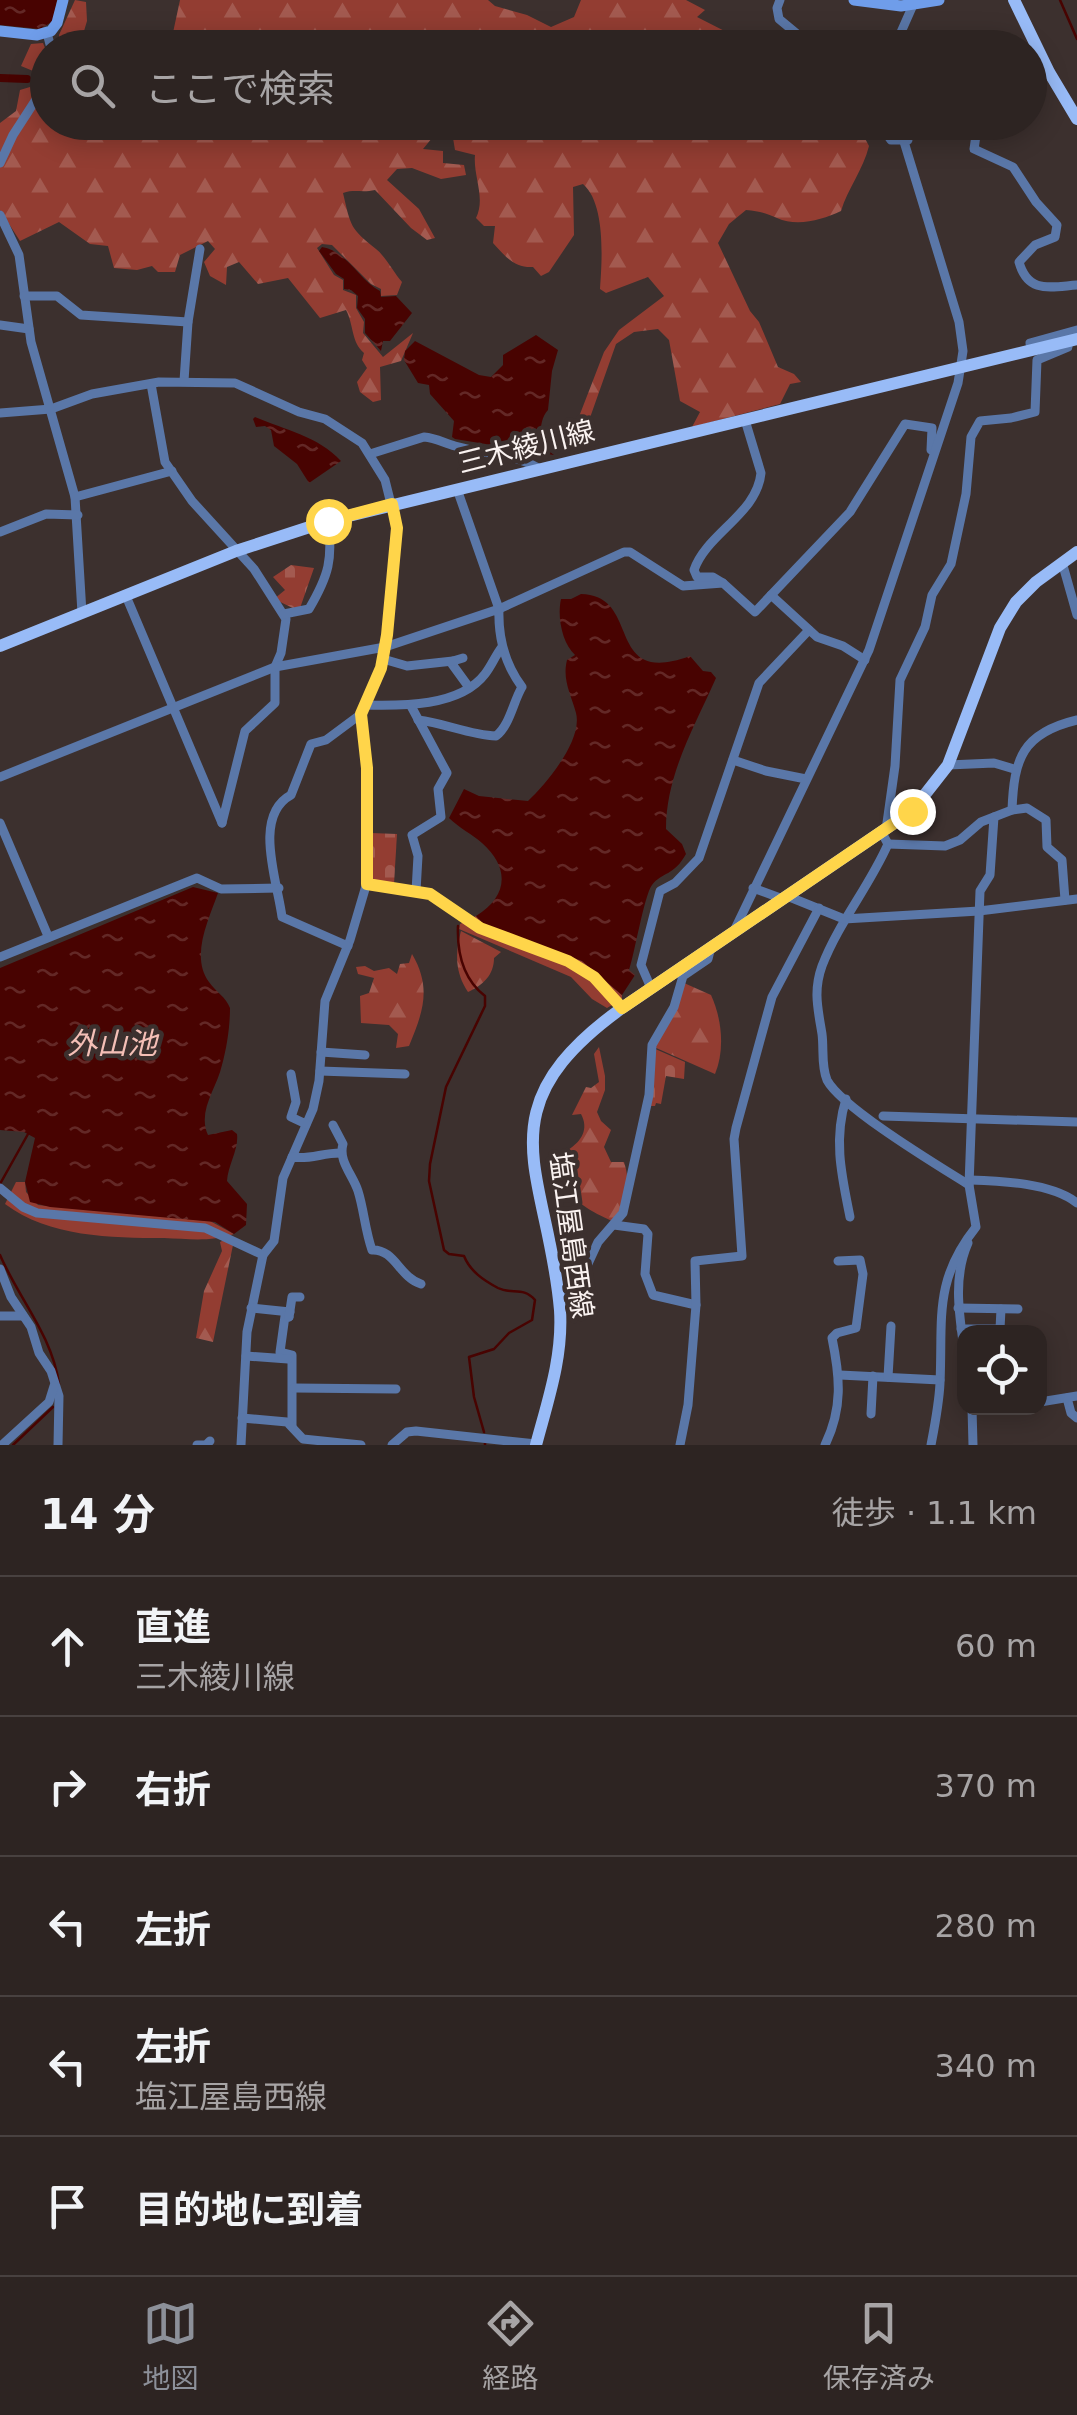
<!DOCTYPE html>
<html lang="ja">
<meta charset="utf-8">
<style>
body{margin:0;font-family:"DejaVu Sans","Noto Sans JP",sans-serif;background:#352c2a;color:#f1f3f6}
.controls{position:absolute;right:30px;bottom:30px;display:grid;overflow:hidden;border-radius:20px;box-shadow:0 5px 25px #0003}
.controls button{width:90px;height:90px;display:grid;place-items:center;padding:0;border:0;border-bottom:2px solid #484140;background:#2d2422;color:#f1f3f6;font:50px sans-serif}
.stop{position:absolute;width:30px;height:30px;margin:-22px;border:8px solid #ffd54a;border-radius:50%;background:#fff}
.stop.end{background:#ffd54a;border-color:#fff;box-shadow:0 2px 10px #0008}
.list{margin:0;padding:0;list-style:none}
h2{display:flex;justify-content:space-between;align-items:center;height:130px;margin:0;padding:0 40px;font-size:42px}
h2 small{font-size:32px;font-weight:400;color:#a7a4a5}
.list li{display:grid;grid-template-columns:65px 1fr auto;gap:30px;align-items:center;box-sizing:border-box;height:140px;padding:0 40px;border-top:2px solid #484140}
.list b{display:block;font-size:38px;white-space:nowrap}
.list p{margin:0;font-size:32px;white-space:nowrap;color:#a7a4a5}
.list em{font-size:32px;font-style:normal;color:#a7a4a5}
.icon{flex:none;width:55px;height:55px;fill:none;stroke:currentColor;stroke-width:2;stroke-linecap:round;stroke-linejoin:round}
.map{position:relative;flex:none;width:1077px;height:1445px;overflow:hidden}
.search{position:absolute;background:#2d2422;box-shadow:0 5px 25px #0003;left:30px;right:30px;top:30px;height:110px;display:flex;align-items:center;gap:25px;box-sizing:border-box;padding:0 35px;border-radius:55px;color:#a7a4a5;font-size:38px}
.sheet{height:830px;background:#2d2422}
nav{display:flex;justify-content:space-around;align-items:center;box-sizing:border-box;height:140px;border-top:2px solid #484140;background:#2d2422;font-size:28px;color:#a7a4a5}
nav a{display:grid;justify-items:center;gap:5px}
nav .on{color:#8c9099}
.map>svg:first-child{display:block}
</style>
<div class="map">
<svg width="1077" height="1445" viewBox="0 0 1077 1445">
<defs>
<pattern id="forest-firs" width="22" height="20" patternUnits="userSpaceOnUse" patternTransform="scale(2.5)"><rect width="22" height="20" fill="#933d32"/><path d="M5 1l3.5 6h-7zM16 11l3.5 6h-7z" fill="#a35a50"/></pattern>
<pattern id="cemetery-stones" width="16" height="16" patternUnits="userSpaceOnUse" patternTransform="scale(2.5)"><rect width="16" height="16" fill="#933d32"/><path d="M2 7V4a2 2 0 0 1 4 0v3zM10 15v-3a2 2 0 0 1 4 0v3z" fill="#a35a50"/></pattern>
<pattern id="water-ripples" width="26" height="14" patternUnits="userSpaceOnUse" patternTransform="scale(2.5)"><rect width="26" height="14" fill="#480301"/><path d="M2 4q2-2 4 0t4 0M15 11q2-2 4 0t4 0" fill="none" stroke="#632826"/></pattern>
</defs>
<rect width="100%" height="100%" fill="#3c302e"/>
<g fill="#933d32">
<path d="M476,916L484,924L582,961L622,995V999L607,1008L592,999L571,977L459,929L460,924Z"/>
<path d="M16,1182H25L26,1192L38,1205L210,1221L234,1234C211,1242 189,1239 164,1238C111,1238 49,1237 5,1204Z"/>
</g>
<g fill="url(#forest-firs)">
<path d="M75,0L86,2L87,21L81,41H99L114,34C131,40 132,35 147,37C158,39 159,44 171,42L180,0H488L495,6L527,15L551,27L574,17L581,0H686L705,10L697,17L756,47L61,48L59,35Z"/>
<path d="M43,43L47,53L48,122H839L844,126L859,127L869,146C863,170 848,188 841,211C822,220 797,227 777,218C765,213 759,211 746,210L729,224L718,243L750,311L759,322L778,367L794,374L801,382L790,384L780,404L692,427L700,412L680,401L669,340L658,329L634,332L616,344L586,429L575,427L604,352L619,330L664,296L648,277L606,293L600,289C602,261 606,204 583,184L573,187L574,235L549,272L541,276L533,267C514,268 505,256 493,243L495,226H484L476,218C486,198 473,176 475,155L455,150L452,132H437L423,149L443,151V163L464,165L466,175L441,179L412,168L397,169L387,180L419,209L435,238L427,240L411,228L375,190C363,193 354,189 343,193C351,227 350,228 376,249C385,256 394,273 402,282L397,295L381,296V289L371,284L332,245L322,244L317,248L334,275L343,280V290L356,295V308L364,322L363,333L383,357L413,333L401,361L380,367L381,400L373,402L360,392L357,382L367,368L362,360L364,353C351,342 354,325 346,310L320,318L288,278L258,284L239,262L227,267L226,285L210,276L204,262L215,249L208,241L180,255L175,272H158L152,266L137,270L114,268L108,246L90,244L59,222L20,241L0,210V123L16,111L20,90L30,87L38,73L21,66L31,44Z"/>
<path d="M461,931L501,952L494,958C494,975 483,985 468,992C455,972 455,954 461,931Z"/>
<path d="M412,954C432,988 423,1012 409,1046L396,1048L398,1034L389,1025L361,1023L360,996L369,993L374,978L358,974L356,967L365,966L374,971L389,968L397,974L400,964L409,963Z"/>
<path d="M684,983L711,995C722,1019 725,1050 715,1074L654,1047Z"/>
<path d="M599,1047L605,1076V1090L597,1112L601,1121L611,1130L604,1147L611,1162H624C631,1183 627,1204 612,1221C567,1200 573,1198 568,1150C582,1141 589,1129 581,1114L572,1115L586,1087L591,1088L599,1082L594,1054Z"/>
<path d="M226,1239L233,1245L213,1342L196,1338L204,1291L222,1251L220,1242Z"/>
</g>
<g fill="url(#cemetery-stones)">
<path d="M291,565L314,568L299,611L274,599L285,590L273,577Z"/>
<path d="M371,833L397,834L394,884L371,879Z"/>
<path d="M653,1048L685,1062L684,1079L666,1076L661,1104L656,1103L655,1106H649Z"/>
</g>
<g fill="url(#water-ripples)">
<path d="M0,0H57L53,21L40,29L0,25Z"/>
<path d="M322,247C347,251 359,280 380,291L381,297L396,296L412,313L390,341H383L381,351L365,333V319L357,308L358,296L351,290L344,289V279L336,274L319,251Z"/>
<path d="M536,335L558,350L552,371L548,410C540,418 540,434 541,445L554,455L455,439L452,437L454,421L430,394L429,385L418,383L404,360L405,351L415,341L479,375L491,377L503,365V355Z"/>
<path d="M255,417C285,430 318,436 341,461L309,483L297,464L274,446L271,430L265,426L256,427L253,419Z"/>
<path d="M581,594C643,595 603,688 690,656L703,671L711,672L716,678C695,726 666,774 666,829L682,844L686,854C674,876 662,872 652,885C644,896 635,952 629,970L635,975L622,995L582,961L483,924L476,916C507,897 511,869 482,843C472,834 459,828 449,818L464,789L479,796L528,801C546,784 583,740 576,713C571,694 562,680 567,660L575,655C562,643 557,617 561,599H571Z"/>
<path d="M193,887L218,893C209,919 190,956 209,982C216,992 226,997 230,1008C230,1026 227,1047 222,1065C217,1088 197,1111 208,1135L232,1130L237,1134C239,1149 228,1165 227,1181L247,1204L246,1225L234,1234L215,1222L50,1207L30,1202L25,1182L35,1138L24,1132L0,1130V968Z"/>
</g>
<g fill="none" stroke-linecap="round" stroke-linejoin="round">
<g stroke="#480301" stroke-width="2.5">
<path d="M1060,0L1077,39"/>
<path d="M458,926C457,953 463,979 485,996V1006L446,1087L430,1164L429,1181L444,1250L449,1254L464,1256C470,1271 483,1280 498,1288C512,1295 523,1286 535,1300L532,1320L509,1333L494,1349L469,1357L474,1397L484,1432"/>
<path d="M0,1184L28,1134"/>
<path d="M0,1255C19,1299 52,1335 59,1384"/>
<path d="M13,1445L53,1407"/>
<path d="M485,1445V1443"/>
</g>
<path stroke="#480301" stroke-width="8" d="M0,78L27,79"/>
<g stroke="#5a77a8" stroke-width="9">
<path d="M780,0L777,8L779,19L814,48"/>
<path d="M47,33L51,48"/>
<path d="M894,48L913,5"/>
<path d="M878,122L891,140H908"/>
<path d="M978,122L974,149L1013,167L1036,202L1057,225L1055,237L1035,245L1019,262C1028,294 1050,287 1077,285"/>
<path d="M0,163L13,135L48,81"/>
<path d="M0,215L19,255L31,342L75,497L82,613"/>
<path d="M24,296H57L81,315L188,322"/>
<path d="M0,325L29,329"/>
<path d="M1031,350L1030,343L1077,330"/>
<path d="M184,381L188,322L200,249"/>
<path d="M151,384L165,462L192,501L254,569L286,619L281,653L275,667V703L245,731L222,823"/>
<path d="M0,413L51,409L92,394L159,382L235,383L299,412L325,419L362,443L385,480L397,528L387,635L381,668L361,714L367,769L368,879L350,940L325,1001L319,1081L313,1109L283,1178L274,1241L263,1255L247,1332L241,1445"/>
<path d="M370,454L424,437C436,438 444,443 455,446C488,455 510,452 540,469"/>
<path d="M457,489L499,609L624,552H630L683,586L723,583L755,612L850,512L905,424L932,428L931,450"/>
<path d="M75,497L172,471"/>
<path d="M0,532L46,514L78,515"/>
<path d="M1062,562L1077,615"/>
<path d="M723,583L713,577H697L694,570C707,533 757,514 761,473L745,420"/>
<path d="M771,595L817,637L843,646L865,660"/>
<path d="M126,596L222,823"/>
<path d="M284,614L309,609C329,575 333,559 328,521"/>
<path d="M463,658L453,661L452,664L468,686"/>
<path d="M383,659L407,666L453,661"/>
<path d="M364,705C401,706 460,707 485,674C492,665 495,656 502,647"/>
<path d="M411,706L447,773L438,789L441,817L412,835L418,856L416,891"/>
<path d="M733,760L766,771L806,779"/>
<path d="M948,765L994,763L1014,769"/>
<path d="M0,777L275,667L385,647L499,609C498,637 505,664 522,687C513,702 510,725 496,736C469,735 445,723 418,720"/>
<path d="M1012,810C1014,759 1022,733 1077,720"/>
<path d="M0,823L48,936"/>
<path d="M886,830L895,766L900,680L925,627L932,595L951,564L966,494L971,437L980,421L1011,418L1035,412L1037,360L1068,347V341"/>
<path d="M882,833L888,844C869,887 839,922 822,966C813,991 818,1009 822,1034C824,1049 821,1066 827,1080C842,1108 939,1166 969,1185L976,1227C933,1281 943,1319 940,1383C939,1404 935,1424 931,1445"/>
<path d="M888,844L945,846L960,840L981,822L1012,810L1027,808L1046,820L1047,847L1062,860L1065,900"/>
<path d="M367,884L430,894L480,928L568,961L594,977L622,1008"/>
<path d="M753,888L783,899"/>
<path d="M787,896L844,919L979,911L1077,899"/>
<path d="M735,929L869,650L958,383L963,351L959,322L898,122"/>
<path d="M348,946L282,917C278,883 252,816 291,795L311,744L326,740L361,714"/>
<path d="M0,957L197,878L221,889L279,888"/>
<path d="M651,988L641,965L660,891L675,883L699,858L759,683L809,630"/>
<path d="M321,1052L365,1055"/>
<path d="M320,1071L405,1074"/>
<path d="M291,1074L296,1102L291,1117L306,1124"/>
<path d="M846,1099C833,1140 842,1177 850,1217"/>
<path d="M883,1116L1077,1122"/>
<path d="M333,1125L343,1144C338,1161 353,1175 358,1191C364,1210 365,1230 372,1250C395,1249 399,1277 421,1284"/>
<path d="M292,1157C309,1160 322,1153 340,1153"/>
<path d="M970,1180C1002,1181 1052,1183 1077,1203"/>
<path d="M969,1185L980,891L990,875L994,817"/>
<path d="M0,1188L23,1207L37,1213L205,1228L263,1255"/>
<path d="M614,1225L644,1229L648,1234L645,1274L653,1295L696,1305"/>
<path d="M0,1269L11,1297L31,1327L39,1353L51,1371L59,1396L58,1445"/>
<path d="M559,1303L580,1281L598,1242L623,1213L649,1095L652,1045L674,1007L683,976L708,959L711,947"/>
<path d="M251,1308L290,1312"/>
<path d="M958,1308L1018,1309"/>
<path d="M0,1316H23"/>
<path d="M289,1317L285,1316L280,1352L292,1355V1426"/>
<path d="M289,1317L292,1297H300"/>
<path d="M961,1329H1000L1001,1309"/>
<path d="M964,1349C959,1313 953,1277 968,1243"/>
<path d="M246,1356L288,1359"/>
<path d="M840,1375L940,1380"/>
<path d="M888,1377L891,1326"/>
<path d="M294,1388L396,1389"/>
<path d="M1067,1398L1071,1413L1077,1418"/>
<path d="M1040,1402L1077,1396"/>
<path d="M972,1408L973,1445"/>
<path d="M871,1414L873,1376"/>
<path d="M242,1418L287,1422L303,1439L361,1445"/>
<path d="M2,1445L49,1402L54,1386"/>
<path d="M197,1445H206L210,1441"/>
<path d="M392,1445L407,1432L416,1431L536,1444"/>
<path d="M680,1445L688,1405L696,1305L695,1261L742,1256L734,1139L736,1128L772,997L819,908"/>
<path d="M825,1445C843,1408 840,1377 832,1338L837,1333L856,1328L863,1274L860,1260L838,1261"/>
</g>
<g stroke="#6f9dea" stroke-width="11">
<path d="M854,0L901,6L939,0"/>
<path d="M0,31L37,35L51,31L57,23L63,0"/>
</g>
<g stroke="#98bbf7" stroke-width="12">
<path d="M1014,0L1049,72L1077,119"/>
<path d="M0,646L236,551L328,521L1077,339"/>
<path d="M536,1445C548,1400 563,1357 560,1310C548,1171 479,1111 622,1008L912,811L948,765L1000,628L1016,602L1036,582L1077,552"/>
</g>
</g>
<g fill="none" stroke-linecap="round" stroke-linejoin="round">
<path stroke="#ffd54a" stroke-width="12" d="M328,521L392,504L397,528L387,635L381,668L361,714L367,768V884L430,894L480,928L568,961L594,977L622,1008L912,811"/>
</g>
<g text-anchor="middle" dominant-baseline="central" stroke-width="9" stroke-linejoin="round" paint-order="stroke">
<g font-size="28" fill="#faf2f0" stroke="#3c302e">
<text transform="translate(526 447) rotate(-14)">三木綾川線</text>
<text transform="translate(571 1235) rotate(82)">塩江屋島西線</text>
</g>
<g font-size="30" font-style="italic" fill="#f4bfb6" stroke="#3c302e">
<text x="112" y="1043">外山池</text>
</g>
</g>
</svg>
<div class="controls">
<button><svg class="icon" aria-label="locate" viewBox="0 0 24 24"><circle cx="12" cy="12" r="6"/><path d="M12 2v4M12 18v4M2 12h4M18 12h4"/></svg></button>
</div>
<div class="stop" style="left:328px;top:521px"></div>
<div class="stop end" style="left:912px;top:811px"></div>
<div class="search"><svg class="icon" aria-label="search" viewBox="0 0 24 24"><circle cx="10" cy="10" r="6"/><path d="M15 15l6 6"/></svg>ここで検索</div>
</div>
<section class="sheet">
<h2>14 分<small>徒歩 · 1.1 km</small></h2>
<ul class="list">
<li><svg class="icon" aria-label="ahead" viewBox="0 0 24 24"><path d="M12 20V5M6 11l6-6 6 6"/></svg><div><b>直進</b><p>三木綾川線</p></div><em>60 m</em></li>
<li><svg class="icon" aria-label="right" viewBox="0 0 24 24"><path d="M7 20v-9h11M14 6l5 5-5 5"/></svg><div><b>右折</b></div><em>370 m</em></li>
<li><svg class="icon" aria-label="left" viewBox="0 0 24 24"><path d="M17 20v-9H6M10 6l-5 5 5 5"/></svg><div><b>左折</b></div><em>280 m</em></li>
<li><svg class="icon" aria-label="left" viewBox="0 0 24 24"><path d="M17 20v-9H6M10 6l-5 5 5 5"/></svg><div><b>左折</b><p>塩江屋島西線</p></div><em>340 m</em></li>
<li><svg class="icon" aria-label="arrive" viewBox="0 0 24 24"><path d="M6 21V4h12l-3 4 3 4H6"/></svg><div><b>目的地に到着</b></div></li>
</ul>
</section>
<nav>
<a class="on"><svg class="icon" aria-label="map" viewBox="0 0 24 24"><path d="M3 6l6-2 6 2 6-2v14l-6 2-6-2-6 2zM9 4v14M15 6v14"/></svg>地図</a>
<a><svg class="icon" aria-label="directions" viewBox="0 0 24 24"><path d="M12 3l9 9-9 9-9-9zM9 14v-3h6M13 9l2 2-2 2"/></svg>経路</a>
<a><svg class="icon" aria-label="saved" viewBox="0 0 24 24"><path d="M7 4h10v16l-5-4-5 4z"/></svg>保存済み</a>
</nav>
